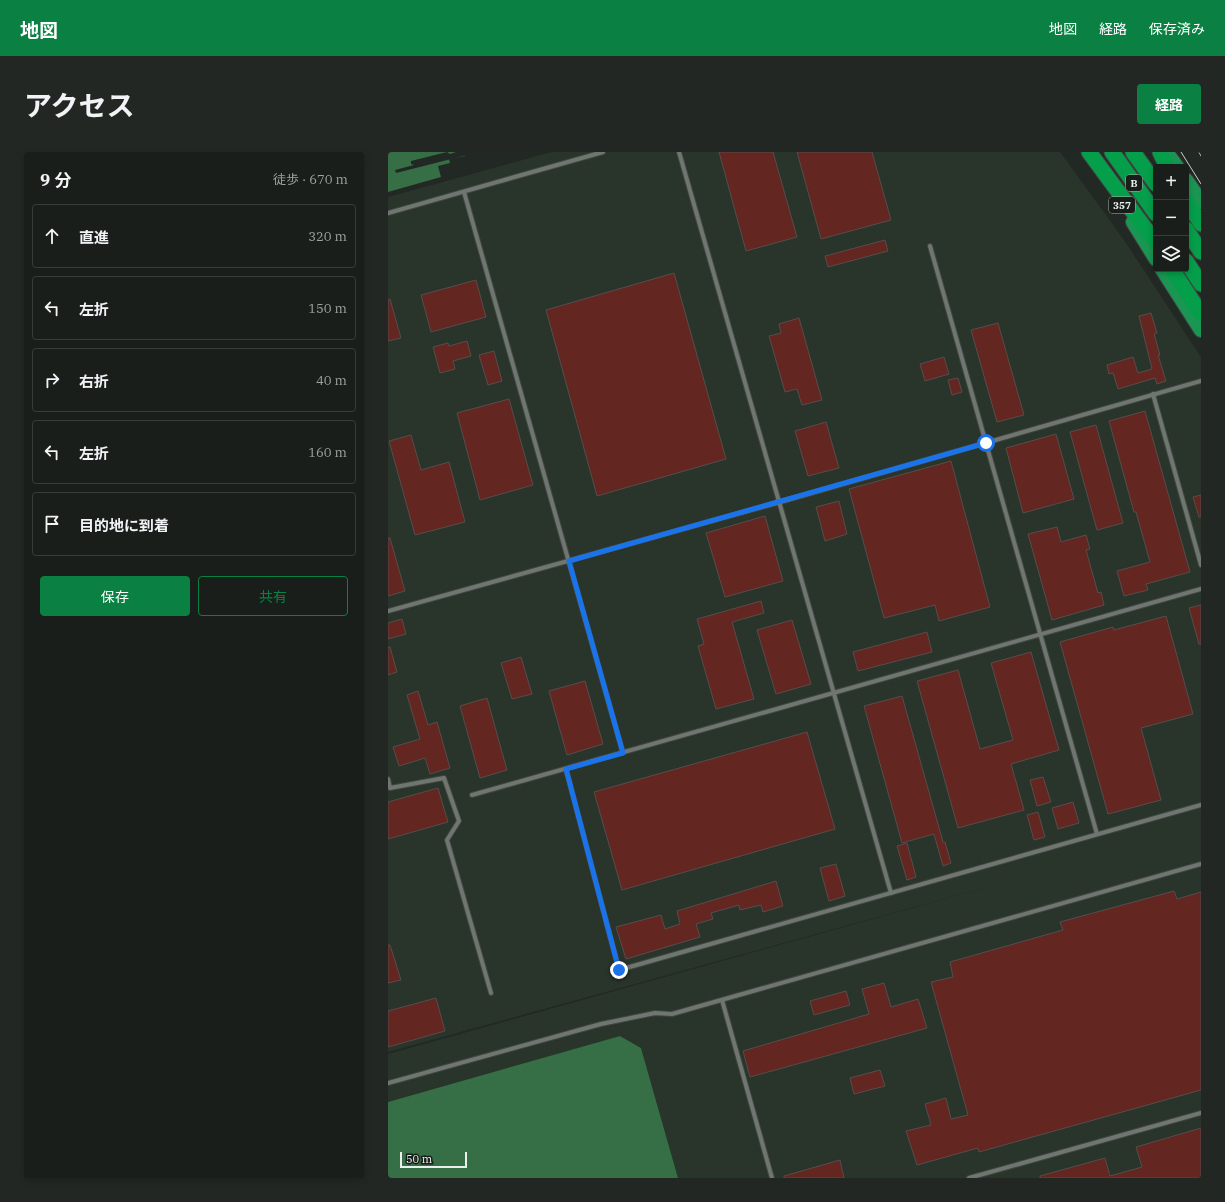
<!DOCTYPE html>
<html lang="ja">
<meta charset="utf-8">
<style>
body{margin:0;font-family:"IBM Plex Serif","Noto Sans JP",serif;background:#232723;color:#f1f3f6}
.controls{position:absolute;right:12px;top:12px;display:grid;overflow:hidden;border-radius:4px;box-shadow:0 2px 6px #0003}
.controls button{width:36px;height:36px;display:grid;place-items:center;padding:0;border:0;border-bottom:1px solid #383c39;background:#1a1e1a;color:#f1f3f6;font:20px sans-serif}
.scale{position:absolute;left:12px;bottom:10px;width:67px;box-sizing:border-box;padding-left:4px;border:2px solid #ebefeb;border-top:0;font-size:11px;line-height:14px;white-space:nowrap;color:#ebefeb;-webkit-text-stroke:3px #181e19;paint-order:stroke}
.stop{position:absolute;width:12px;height:12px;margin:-9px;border:3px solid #1a73e8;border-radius:50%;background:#fff}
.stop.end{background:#1a73e8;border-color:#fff;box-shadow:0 1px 4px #0008}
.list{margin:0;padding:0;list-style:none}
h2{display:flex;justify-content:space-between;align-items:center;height:52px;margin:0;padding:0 16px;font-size:17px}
h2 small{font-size:13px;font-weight:400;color:#9fa2a2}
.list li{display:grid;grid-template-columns:26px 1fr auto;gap:12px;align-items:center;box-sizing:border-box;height:64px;margin:0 8px 8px;padding:0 8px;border:1px solid #383c39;border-radius:4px}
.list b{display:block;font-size:15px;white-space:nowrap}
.list em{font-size:13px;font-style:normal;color:#9fa2a2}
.actions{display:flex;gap:8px;padding:12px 16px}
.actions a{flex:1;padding:9px 0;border:1px solid #0b8043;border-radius:4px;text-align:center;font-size:14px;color:#0b8043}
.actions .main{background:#0b8043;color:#fff}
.icon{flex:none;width:22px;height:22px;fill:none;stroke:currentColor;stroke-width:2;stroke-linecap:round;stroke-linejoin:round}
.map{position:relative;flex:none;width:813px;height:1026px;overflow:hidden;border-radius:4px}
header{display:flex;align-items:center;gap:24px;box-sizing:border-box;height:56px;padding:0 20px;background:#0b8043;color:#fff}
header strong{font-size:19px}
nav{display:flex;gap:22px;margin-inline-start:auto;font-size:14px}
.intro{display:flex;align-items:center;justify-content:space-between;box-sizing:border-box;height:96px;padding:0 24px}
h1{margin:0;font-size:28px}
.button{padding:10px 18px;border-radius:4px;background:#0b8043;color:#fff;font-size:14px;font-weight:700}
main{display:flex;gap:24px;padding:0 24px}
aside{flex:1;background:#1a1e1a;border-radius:4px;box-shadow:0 2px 6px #0003}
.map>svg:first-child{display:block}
</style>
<header>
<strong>地図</strong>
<nav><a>地図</a><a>経路</a><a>保存済み</a></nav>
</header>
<div class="intro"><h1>アクセス</h1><a class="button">経路</a></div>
<main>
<aside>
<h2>9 分<small>徒歩 · 670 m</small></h2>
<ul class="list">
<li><svg class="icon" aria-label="ahead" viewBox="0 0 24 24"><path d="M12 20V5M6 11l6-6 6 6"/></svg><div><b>直進</b></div><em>320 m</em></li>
<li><svg class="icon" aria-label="left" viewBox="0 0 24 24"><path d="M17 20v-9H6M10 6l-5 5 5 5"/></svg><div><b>左折</b></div><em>150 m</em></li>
<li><svg class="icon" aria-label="right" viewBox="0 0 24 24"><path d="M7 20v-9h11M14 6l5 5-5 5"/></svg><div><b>右折</b></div><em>40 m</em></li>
<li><svg class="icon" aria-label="left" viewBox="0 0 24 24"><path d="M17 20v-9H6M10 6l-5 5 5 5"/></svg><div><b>左折</b></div><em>160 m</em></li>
<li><svg class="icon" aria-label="arrive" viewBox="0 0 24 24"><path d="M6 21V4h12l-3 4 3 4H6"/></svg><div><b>目的地に到着</b></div></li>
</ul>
<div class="actions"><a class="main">保存</a><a>共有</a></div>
</aside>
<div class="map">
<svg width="813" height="1026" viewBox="0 0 813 1026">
<rect width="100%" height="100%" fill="#222823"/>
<path fill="#29342b" d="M164,0H672L736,88L813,205V1026H290L253,896L232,884L0,950V902L646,722L0,900V45Z"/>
<g fill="#366f45">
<path d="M0,0H76L77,4L61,7L62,11L50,14L53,25L0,40Z"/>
<path d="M232,884L253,896L290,1026H0V950Z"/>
</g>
<path fill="#222823" d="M59,0L62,2L68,0H78L79,3L8,21L7,18L26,13L23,12V9Z"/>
<g fill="#632620" stroke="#574d4c">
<path d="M331,0H385L409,85L358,99Z"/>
<path d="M409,0H484L503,68L433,87Z"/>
<path d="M497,88L500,99L440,115L437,104Z"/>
<path d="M286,121L338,307L209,344L158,158Z"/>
<path d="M88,128L98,165L43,180L33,143Z"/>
<path d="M2,147L13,186L0,189V148Z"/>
<path d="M763,161L769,181L766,182L772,203H770L778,229L769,232L767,226L730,237L725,221L721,222L719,213L745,205L750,221L764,217L751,164Z"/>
<path d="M411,166L434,248L414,253L409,237L397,240L381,184L393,181L391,172Z"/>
<path d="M610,171L636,263L609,270L583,178Z"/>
<path d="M79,189L83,204L65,209L67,217L52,221L45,195L60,191L61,194Z"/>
<path d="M106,199L114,229L100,233L91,203Z"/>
<path d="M556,205L561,222L537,229L532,212Z"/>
<path d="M570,226L574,240L564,243L560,228Z"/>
<path d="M121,247L145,333L92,348L69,261Z"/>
<path d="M757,259L802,420L758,432L760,438L736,444L729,419L762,410L748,360H746L721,269Z"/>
<path d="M438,270L451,316L420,324L407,279Z"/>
<path d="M708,273L735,371L709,378L682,280Z"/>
<path d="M668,282L686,347L635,361L618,296Z"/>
<path d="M23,283L33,318L61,310L77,370L27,383L1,289Z"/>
<path d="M563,309L602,455L551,469L547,453L496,466L461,337Z"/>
<path d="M813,343V365H811L805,345Z"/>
<path d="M451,349L459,382L437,389L428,355Z"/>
<path d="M377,364L395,429L337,445L318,381Z"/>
<path d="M669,375L673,390L698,383L702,397L698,398L710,441L713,440L716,453L664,468L640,382Z"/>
<path d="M0,386H2L17,439L0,444Z"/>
<path d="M373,449L376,461L344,470L366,547L328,557L310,494L316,492L309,467Z"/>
<path d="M813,453V492H811L801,456Z"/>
<path d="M778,464L805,562L753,576L773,648L720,662L672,490L725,475L726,478Z"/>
<path d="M14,467L18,482L0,487V471Z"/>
<path d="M404,468L423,532L388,542L369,478Z"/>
<path d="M539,480L544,500L470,519L465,500Z"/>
<path d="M0,495H2L9,520L0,523Z"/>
<path d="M643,500L671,598L623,612L636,658L570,676L529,529L570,518L592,597L625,588L603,511Z"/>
<path d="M133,505L144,542L124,547L113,511Z"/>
<path d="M197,529L215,592L179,603L161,539Z"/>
<path d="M30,539L40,573L49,570L62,616L42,622L37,606L11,614L5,595L32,587L19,543Z"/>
<path d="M514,544L555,690H557L563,711L555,714L546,682L514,691L476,554Z"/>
<path d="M99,546L119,618L92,626L72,554Z"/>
<path d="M419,580L447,677L234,738L206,640Z"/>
<path d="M655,625L663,650L649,654L642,628Z"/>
<path d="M50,636L60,670L0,687V650Z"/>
<path d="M685,650L691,671L670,677L664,656Z"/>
<path d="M650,660L657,685L646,688L639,663Z"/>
<path d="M519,691L528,725L519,728L509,694Z"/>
<path d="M448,712L457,744L441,749L432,716Z"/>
<path d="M388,729L395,754L375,760L373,753L352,758L351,753L323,761L325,767L308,772L312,785L238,807L228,775L273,763L277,777L292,772L289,759Z"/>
<path d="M786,739L789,747L813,740V938L591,1000L590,996L529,1013L518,979L543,973L537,952L558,946L563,967L580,963L543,830L565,825L562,810L675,778L672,770Z"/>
<path d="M0,793H2L13,828L0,831Z"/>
<path d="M496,831L503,855L530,847L539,876L362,925L355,899L481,862L474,837Z"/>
<path d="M458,839L462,853L426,863L422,849Z"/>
<path d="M48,846L57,879L0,895V859Z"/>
<path d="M492,918L497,934L466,942L462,926Z"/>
<path d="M813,976V1026H652V1024L717,1006L722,1024L754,1015L748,995Z"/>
<path d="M452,1008L456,1026H396V1024Z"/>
</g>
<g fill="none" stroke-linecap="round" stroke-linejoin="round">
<defs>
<g id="service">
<path d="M291,0L503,741"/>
<path d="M76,40L235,601"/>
<path d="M0,61L215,0"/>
<path d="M542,94L709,682"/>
<path d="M765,242L813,413"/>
<path d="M0,459L392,350L813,229"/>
<path d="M178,617L231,818L813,653"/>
<path d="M0,627L2,636L56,626L71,669L59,688L103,841"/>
<path d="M84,643L813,437"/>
<path d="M334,848L384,1026"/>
<path d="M0,931L213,872L267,861L284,862L813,712"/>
<path d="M581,1026L813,961"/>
</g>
<g id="trunk">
<path d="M778,0L789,15"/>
<path d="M798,28L813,50"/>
<path d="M745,70L768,107"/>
<path d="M774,117L813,178"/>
</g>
<g id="motorway">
<path d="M701,0L768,91"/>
<path d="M724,0L768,62"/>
<path d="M745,0L768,32"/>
<path d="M772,0L779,15"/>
<path d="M798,49L813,72"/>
<path d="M798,77L813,100"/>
<path d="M798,109L813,132"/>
<path d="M784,117L813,162"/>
</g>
</defs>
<use href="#service" stroke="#414642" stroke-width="6"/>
<use href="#trunk" stroke="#414642" stroke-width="16"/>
<use href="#motorway" stroke="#414642" stroke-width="17"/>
<use href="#service" stroke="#6f7670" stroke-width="4"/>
<use href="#trunk" stroke="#1a9652" stroke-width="14"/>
<use href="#motorway" stroke="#059e4a" stroke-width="15"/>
<g stroke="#cdd1cd" stroke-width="1">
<path d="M793,0L813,32"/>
<path d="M811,0L813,4"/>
</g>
</g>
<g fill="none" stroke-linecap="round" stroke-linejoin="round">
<path stroke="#1a73e8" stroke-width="5" d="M231,818L178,617L235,601L181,409L598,291"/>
</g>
<g text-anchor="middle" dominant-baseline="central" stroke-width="3" stroke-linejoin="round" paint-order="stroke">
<g fill="#181e19" stroke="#acb0ac" stroke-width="1">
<rect x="738" y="23" width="16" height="16" rx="3"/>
<rect x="721" y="45" width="26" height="16" rx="3"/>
</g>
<g font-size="10" font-weight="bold" fill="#ebefeb">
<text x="746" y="31">B</text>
<text x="734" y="53">357</text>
</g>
</g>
</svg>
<div class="controls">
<button>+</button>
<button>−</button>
<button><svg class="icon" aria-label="layers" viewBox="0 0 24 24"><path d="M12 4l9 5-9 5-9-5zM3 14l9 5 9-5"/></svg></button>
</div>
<div class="scale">50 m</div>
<div class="stop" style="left:598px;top:291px"></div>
<div class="stop end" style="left:231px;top:818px"></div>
</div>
</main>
